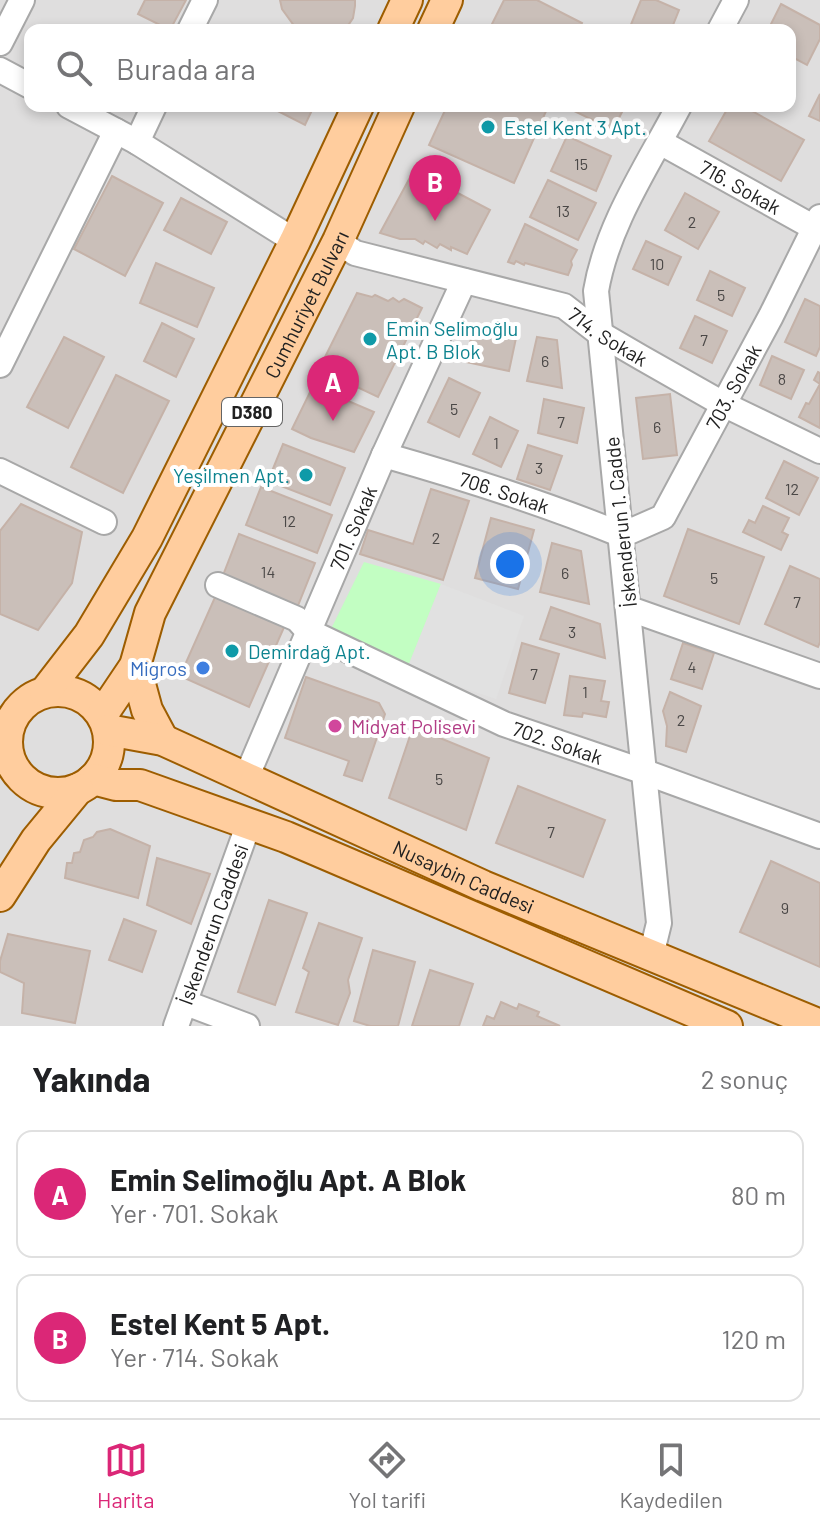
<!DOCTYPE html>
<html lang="tr">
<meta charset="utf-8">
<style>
body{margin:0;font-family:Barlow,sans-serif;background:#f6f6f6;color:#202124}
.you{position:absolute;left:510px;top:564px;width:28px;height:28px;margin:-20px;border:6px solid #fff;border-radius:50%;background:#1a73e8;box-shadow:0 0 0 12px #1a73e833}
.badge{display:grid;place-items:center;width:52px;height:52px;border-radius:50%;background:#db2777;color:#fff;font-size:26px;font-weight:700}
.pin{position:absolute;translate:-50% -66px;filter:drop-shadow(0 2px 4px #0008)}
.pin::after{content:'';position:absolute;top:42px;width:28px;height:24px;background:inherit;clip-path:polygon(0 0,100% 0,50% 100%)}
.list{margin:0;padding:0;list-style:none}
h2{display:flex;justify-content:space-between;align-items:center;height:104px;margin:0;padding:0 32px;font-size:34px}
h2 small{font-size:26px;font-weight:400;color:#757577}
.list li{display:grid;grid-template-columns:52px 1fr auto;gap:24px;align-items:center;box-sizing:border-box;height:128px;margin:0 16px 16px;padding:0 16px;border:2px solid #e0e0e0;border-radius:16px}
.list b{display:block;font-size:30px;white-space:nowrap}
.list p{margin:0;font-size:26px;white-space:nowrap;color:#757577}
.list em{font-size:26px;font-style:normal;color:#757577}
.icon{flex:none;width:44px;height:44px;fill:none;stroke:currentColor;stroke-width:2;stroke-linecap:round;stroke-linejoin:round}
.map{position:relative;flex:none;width:820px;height:1026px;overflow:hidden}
.search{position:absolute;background:#fff;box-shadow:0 4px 12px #0003;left:24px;right:24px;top:24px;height:88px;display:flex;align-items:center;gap:20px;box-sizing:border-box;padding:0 28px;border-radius:16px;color:#757577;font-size:30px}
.sheet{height:392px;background:#fff}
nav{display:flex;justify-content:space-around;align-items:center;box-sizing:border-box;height:112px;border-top:2px solid #e0e0e0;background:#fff;font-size:22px;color:#757577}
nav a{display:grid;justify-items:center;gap:4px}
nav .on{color:#db2777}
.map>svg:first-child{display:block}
</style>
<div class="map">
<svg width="820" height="1026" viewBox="0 0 820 1026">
<rect width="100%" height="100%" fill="#f2ede7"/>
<path fill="#dfdede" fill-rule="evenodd" d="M0,0H820V1026H0ZM30,30H790V106H30Z"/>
<path fill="#c2fec2" d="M364,562L441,584L407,669L330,631Z"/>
<path fill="#e1e1e1" d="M441,584L524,616L496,699L407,669Z"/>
<g fill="#cabfb9" stroke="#c5b2a8" stroke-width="2">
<path d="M145,0H186L170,30L138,14Z"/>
<path d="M280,0H355V6L353,18L345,30H300L295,27L282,9Z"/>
<path d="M504,0H537L582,23L579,30H489Z"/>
<path d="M641,0H656L679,10L671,30H638L630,27Z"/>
<path d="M781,4L820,25V39L807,65L790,56V30H768Z"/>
<path d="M820,94V121L809,116Z"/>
<path d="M268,106H314L305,125Z"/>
<path d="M447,106H541L547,109L514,183L429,145Z"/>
<path d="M573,106H625L613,130L572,110Z"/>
<path d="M729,106H743L804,140L781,181L709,141Z"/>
<path d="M567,136L611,156L596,191L551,171Z"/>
<path d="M414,170L490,210L467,254L451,247V250L440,244L437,248L425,241L423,244L415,239H400L380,233Z"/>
<path d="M112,176L163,203L125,276L74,249Z"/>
<path d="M548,180L596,203L578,240L530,217Z"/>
<path d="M685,193L719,212L698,249L665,230Z"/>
<path d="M181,198L227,222L211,254L164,230Z"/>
<path d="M525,224L577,250L571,261L572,265L568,275L525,263L524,265L516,261L514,264L508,262Z"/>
<path d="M646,241L681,257L668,285L633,269Z"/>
<path d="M156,263L214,288L197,327L140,303Z"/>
<path d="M710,271L745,288L732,316L697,300Z"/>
<path d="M357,293L372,297L375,295L388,301L393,298L399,302L404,299L422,308L378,397L319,369Z"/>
<path d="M805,299L820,306V347L816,356L785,342Z"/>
<path d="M695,316L727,331L712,363L680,348Z"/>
<path d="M162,323L194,339L176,377L144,361Z"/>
<path d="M473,329L516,338L509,371L466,362Z"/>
<path d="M64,337L104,357L68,428L27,407Z"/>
<path d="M537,337L557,340L562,388L527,381Z"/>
<path d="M772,356L804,370L791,399L760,385Z"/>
<path d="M818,372L820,373V428L799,417L806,403L809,404L820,384L814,380Z"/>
<path d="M116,375L169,401L123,493L71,467Z"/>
<path d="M449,378L480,393L459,437L428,422Z"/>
<path d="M313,386L374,412L354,452L311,438L292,429Z"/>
<path d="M670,394L677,455L643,459L636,398Z"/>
<path d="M544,399L584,408L577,443L538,433Z"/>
<path d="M490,417L518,431L501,467L473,454Z"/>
<path d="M283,444L345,468L330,505L268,481Z"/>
<path d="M528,445L562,456L550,490L517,479Z"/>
<path d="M784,461L818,478L799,515L766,498Z"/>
<path d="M261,487L332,515L317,553L246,525Z"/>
<path d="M431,489L469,501L443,580L360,554L368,530L413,544Z"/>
<path d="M21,504L82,532L72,583L38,630L0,614V531Z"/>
<path d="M763,506L789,518L782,532L788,535L781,550L743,532L749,520L755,523Z"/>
<path d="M491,518L534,530L518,589L475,578Z"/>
<path d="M688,529L764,557L739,624L664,596Z"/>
<path d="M239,534L315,563L297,608L222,578Z"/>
<path d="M552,543L581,551L589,604L540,592Z"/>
<path d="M790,566L820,579V642L818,647L765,624Z"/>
<path d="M216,595L285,625L249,707L180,676Z"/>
<path d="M551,607L600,624L605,658L540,639Z"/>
<path d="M522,643L559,654L545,703L509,693Z"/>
<path d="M683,643L714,653L702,689L671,679Z"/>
<path d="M570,676L605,681L601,701L609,702L606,717L583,713L582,717L564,715Z"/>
<path d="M306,677L379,703L385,714L362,781L344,775L349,761L285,738Z"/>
<path d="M670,692L701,706L686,752L666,746L667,726L663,711Z"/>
<path d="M413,727L489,758L466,830L389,798Z"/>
<path d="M518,786L605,820L583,877L496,843Z"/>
<path d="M110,829L150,846L138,898L65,878L67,863H72L74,853L80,852L84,840L93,837L97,832Z"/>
<path d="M157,858L210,874L191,924L147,905Z"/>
<path d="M771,861L820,883V967L740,932Z"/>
<path d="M269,900L307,913L275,1005L238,992Z"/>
<path d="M124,919L156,931L142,972L109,960Z"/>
<path d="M319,923L362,938L348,980L350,993L338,1025L296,1012L309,972L303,968Z"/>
<path d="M8,934L90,951L75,1023L22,1013L24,983L0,972V961Z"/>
<path d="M373,950L415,962L398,1026H370L354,1021Z"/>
<path d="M430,970L473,984L459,1026H412Z"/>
<path d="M501,1002L517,1009L519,1004L539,1012L537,1016L560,1026H483L487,1016L494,1019Z"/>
</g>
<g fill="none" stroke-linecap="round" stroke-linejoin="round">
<defs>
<g id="minor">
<path d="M190,30L205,0"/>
<path d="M720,30L736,0"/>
<path d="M0,43L22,0"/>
<path d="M0,70L30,86"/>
<path d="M69,106L137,142L295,241"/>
<path d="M137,142L154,106"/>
<path id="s1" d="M660,142L820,231"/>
<path id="s2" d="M338,241L355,253L564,306L599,333L642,358L723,404L820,451"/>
<path d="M0,365L116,131"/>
<path id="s3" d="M384,455C465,478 544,503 622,535L663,517L771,316L820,217"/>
<path d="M0,471L104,522"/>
<path id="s4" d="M218,585L297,619L308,631L504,724L642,771L820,836"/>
<path d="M630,609L820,676"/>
<path id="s5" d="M246,778L384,455L464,281"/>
<path d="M651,956L659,923L596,291C607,225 648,165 679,106"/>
<path d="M186,1003L247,1026"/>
<path id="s6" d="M176,1026L249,823"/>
</g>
<g id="major">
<path d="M393,30L407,0"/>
<path d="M433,30L447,0"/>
<path d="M135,666L147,710L163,740"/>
<circle cx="58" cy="742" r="51"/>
<path d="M45,692L89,635L147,538L295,241L358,106"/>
<path id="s7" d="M102,715L135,666L150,613L338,241L399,106"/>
<path id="s8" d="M108,730L163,740L483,886L820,1025"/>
<path d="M93,779L116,785H140L286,837L727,1026"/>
<path d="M0,896L36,840L78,789"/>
</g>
</defs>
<use href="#minor" stroke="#a8a8a8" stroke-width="28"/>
<use href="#major" stroke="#9d5d00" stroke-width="34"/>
<use href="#minor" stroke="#fff" stroke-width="24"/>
<use href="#major" stroke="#ffcd9e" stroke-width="30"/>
</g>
<g fill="#0f9aa8" stroke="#fff" stroke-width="3">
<circle cx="488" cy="127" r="8"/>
<circle cx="370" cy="339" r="8"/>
<circle cx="306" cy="475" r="8"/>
<circle cx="232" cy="651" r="8"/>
</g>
<circle fill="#3f7fe0" stroke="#fff" stroke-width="3" cx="203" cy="668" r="8"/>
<circle fill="#d1479c" stroke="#fff" stroke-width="3" cx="335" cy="726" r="8"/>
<g text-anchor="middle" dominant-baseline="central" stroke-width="8" stroke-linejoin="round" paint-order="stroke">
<g font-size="16" fill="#4b4847">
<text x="581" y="163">15</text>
<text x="563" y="210">13</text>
<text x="692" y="221">2</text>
<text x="657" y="263">10</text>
<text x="721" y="294">5</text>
<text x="704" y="339">7</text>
<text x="545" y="360">6</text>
<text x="782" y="378">8</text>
<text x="454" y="408">5</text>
<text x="561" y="421">7</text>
<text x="657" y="426">6</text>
<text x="496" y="442">1</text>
<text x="539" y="467">3</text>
<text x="792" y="488">12</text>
<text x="289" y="520">12</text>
<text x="436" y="537">2</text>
<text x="268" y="571">14</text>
<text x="565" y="572">6</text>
<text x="714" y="577">5</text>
<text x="797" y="601">7</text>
<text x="572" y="631">3</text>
<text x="692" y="666">4</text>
<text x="534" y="673">7</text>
<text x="585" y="691">1</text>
<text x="681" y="719">2</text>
<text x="439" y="778">5</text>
<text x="551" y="831">7</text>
<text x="785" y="907">9</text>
</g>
<rect fill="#fff" stroke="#646464" stroke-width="2" x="222" y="398" width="60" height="28" rx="6"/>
<g font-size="18" font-weight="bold" fill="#212121">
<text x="252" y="412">D380</text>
</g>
<g font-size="20" fill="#0d838f" stroke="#fff" text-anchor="start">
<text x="504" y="127">Estel Kent 3 Apt.</text>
<text x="386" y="328">Emin Selimoğlu<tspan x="386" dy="23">Apt. B Blok</tspan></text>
<text x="290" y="475" text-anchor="end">Yeşilmen Apt.</text>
<text x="248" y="651">Demirdağ Apt.</text>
</g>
<g font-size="20" fill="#212121" stroke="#fff">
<text stroke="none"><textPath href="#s1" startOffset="92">716. Sokak</textPath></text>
<text stroke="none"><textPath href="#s7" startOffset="460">Cumhuriyet Bulvarı</textPath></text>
<text stroke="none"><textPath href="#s2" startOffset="290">714. Sokak</textPath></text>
<text stroke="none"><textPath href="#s3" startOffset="444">703. Sokak</textPath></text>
<text stroke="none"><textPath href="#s3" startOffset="126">706. Sokak</textPath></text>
<text transform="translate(620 522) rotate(-96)">İskenderun 1. Cadde</text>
<text stroke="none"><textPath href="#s5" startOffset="272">701. Sokak</textPath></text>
<text stroke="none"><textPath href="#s4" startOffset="376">702. Sokak</textPath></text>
<text stroke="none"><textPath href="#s8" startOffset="386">Nusaybin Caddesi</textPath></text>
<text stroke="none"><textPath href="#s6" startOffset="108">İskenderun Caddesi</textPath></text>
</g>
<g font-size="20" fill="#366cbe" stroke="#fff" text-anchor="end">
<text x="187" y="668">Migros</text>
</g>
<g font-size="20" fill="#b23c85" stroke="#fff" text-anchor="start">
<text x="351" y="726">Midyat Polisevi</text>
</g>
</g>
</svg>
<div class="you"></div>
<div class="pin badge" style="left:333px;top:421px">A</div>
<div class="pin badge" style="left:435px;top:221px">B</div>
<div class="search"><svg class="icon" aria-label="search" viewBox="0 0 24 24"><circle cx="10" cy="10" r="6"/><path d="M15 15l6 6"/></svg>Burada ara</div>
</div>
<section class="sheet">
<h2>Yakında<small>2 sonuç</small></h2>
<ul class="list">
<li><span class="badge">A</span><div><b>Emin Selimoğlu Apt. A Blok</b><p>Yer · 701. Sokak</p></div><em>80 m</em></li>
<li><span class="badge">B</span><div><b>Estel Kent 5 Apt.</b><p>Yer · 714. Sokak</p></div><em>120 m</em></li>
</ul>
</section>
<nav>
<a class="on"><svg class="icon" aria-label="map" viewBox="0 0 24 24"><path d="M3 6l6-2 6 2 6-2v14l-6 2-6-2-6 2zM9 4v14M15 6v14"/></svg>Harita</a>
<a><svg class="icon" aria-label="directions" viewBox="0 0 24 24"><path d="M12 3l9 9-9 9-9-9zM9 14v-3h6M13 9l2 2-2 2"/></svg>Yol tarifi</a>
<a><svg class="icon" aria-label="saved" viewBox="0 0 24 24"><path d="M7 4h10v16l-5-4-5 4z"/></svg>Kaydedilen</a>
</nav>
